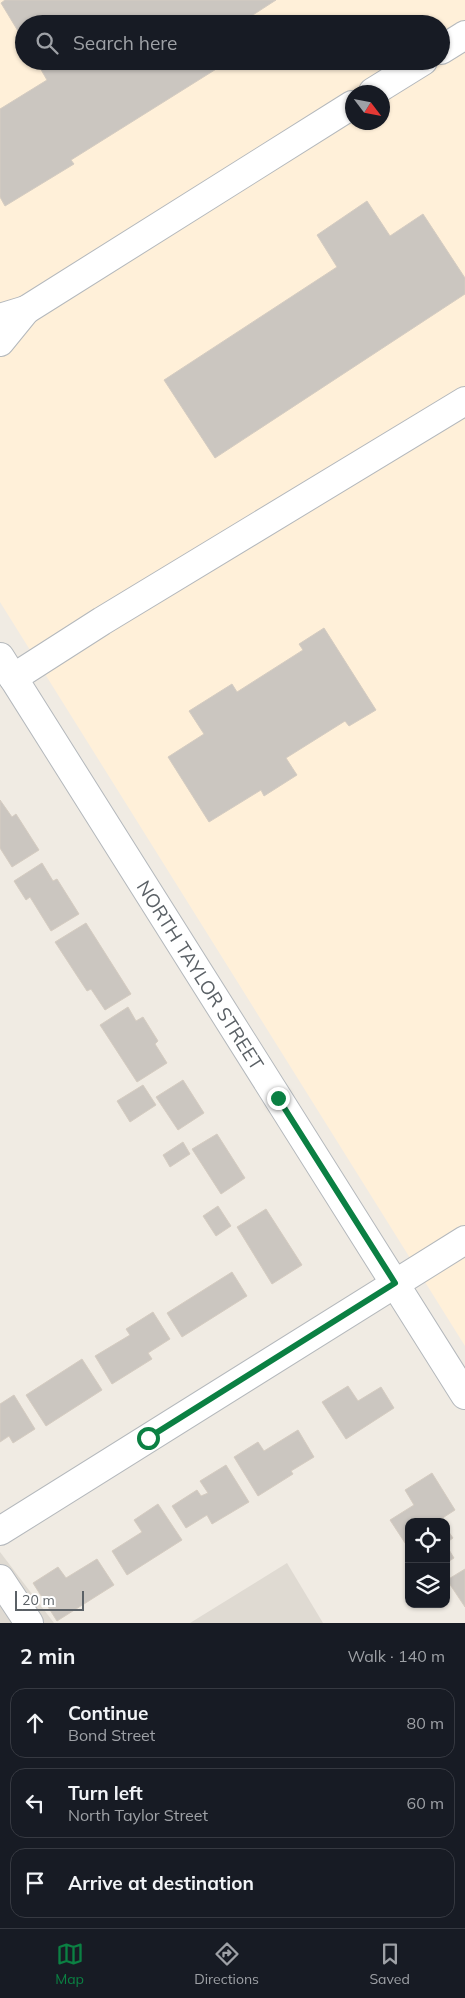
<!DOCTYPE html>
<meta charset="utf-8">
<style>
body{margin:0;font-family:Mulish,sans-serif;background:#20242c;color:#f1f3f6}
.controls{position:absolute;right:15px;bottom:15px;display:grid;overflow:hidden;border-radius:10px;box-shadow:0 1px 4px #0004}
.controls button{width:45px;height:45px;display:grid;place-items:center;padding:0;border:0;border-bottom:1px solid #363941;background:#171b24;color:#f1f3f6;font:25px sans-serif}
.compass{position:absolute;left:345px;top:85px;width:45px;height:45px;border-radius:50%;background:#171b24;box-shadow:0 1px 4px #0004;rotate:122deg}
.scale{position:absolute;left:15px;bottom:12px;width:69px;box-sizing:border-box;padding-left:5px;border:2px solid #5b6166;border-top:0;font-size:14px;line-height:18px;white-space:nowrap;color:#5b6166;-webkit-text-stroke:4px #fff;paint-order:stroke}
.stop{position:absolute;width:15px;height:15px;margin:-11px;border:4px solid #0b8043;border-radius:50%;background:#fff}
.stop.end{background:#0b8043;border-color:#fff;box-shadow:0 1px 5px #0008}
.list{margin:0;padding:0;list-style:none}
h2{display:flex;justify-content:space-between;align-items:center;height:65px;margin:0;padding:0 20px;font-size:21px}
h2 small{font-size:16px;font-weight:400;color:#9ea1a6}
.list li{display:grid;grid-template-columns:32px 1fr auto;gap:15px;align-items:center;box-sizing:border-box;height:70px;margin:0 10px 10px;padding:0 10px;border:1px solid #363941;border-radius:15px}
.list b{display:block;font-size:19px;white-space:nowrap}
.list p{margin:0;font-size:16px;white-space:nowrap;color:#9ea1a6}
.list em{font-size:16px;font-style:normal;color:#9ea1a6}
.icon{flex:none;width:28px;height:28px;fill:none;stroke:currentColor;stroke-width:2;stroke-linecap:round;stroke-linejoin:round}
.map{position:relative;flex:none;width:465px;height:1623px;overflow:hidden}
.search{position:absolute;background:#171b24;box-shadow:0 1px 4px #0004;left:15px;right:15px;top:15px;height:55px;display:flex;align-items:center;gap:12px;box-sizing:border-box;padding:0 18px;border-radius:28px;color:#9ea1a6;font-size:19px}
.sheet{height:305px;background:#171b24}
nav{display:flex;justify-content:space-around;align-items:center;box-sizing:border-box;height:70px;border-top:1px solid #363941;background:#171b24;font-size:14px;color:#9ea1a6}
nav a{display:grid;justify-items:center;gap:2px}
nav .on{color:#0b8043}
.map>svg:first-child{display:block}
</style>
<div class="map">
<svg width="465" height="1623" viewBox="0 0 465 1623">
<rect width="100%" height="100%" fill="#f0ebe3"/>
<path fill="#fff0d9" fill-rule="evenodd" d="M0,0H465V1346L0,602ZM24,24H441V61H24ZM352,92H382V122H352Z"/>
<g fill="#dfdad2">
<path d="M0,1552L54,1623H0Z"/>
<path d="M287,1563L323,1623H190Z"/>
</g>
<g fill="#cbc6c0" stroke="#d5ccc1">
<path d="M5,0H276L239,24H24V41L1,3Z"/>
<path d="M36,61H229L71,160L74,164L5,206L0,197V109L47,80Z"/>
<path d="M367,201L390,236L423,214L465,278V294L215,458L164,380L337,267L317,235Z"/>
<path d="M324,628L376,710L349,726L345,721L286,758L297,775L264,796L261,790L209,822L168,757L204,734L189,711L232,684L237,692L303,650L299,644Z"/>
<path d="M0,800L12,817L16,814L39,850L12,867L0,848Z"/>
<path d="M42,863L53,881L57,879L79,914L51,931L30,897L26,900L14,881Z"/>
<path d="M86,923L131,994L105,1010L91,989L87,991L55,942Z"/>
<path d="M128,1007L136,1021L143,1017L158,1041L155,1044L167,1063L137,1082L100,1025Z"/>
<path d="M183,1080L204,1113L178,1130L156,1097Z"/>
<path d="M143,1085L156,1105L130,1122L117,1101Z"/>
<path d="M217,1134L245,1178L221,1194L192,1149Z"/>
<path d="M183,1142L190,1154L170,1167L163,1155Z"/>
<path d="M218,1206L231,1226L216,1236L203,1216Z"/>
<path d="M266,1209L302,1265L272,1284L237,1227Z"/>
<path d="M232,1272L247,1296L182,1337L167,1313Z"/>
<path d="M153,1312L170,1339L148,1353L152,1359L112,1384L95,1356L130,1335L126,1329Z"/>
<path d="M82,1359L102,1390L46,1426L26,1395Z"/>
<path d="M348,1386L358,1401L381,1387L394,1408L346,1439L322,1402Z"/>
<path d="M14,1395L35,1429L13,1443L9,1436L0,1442V1404Z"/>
<path d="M298,1430L314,1457L291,1471L293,1474L258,1496L234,1457L258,1442L264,1451Z"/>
<path d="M226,1465L249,1502L212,1524L207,1515L186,1528L172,1506L197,1490L201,1496L208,1493L200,1481Z"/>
<path d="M432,1473L455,1510L441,1519L442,1522H409V1549L390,1520L414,1505L405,1490Z"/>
<path d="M158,1504L182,1540L127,1575L112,1551L142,1532L134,1520Z"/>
<path d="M446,1528L453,1538L446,1543Z"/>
<path d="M446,1545L454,1558L446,1563Z"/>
<path d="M97,1559L114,1585L57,1621L33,1583L58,1567L66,1578Z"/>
<path d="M465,1569V1607L447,1580Z"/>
</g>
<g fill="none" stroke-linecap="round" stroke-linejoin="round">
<defs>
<g id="minor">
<path d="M441,50L465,35"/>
<path d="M373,92L423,61"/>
<path d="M26,310L352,105"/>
<path d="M0,318L26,310L0,342"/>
<path id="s1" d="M0,657L465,1395"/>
<path d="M13,678L102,621L465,401"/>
<path d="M0,1531L465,1240"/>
<path d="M0,1579L29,1623"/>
</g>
</defs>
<use href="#minor" stroke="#b4b8bc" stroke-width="30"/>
<use href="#minor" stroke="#fff" stroke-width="28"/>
</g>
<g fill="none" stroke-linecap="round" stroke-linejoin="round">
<path stroke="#0b8043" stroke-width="6" d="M148,1438L395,1283L278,1098"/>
</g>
<g text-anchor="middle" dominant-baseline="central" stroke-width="4.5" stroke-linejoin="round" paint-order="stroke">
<g font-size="19" fill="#5b6166" stroke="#fff">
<text stroke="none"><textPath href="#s1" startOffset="376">NORTH TAYLOR STREET</textPath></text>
</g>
</g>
</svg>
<div class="controls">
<button><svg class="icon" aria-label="locate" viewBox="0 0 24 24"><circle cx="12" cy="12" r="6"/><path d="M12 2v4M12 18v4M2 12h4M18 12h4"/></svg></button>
<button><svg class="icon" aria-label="layers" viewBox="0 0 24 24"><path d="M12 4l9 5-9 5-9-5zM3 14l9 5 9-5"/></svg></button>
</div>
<svg class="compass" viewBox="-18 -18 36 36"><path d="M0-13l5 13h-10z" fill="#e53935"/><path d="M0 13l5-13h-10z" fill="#9ea1a6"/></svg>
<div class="scale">20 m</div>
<div class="stop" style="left:148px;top:1438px"></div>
<div class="stop end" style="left:278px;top:1098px"></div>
<div class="search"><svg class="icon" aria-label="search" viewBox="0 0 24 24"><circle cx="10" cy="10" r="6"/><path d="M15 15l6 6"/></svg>Search here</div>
</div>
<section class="sheet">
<h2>2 min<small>Walk · 140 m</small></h2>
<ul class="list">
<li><svg class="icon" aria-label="ahead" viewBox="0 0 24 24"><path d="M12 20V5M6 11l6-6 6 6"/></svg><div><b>Continue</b><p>Bond Street</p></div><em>80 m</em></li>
<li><svg class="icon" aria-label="left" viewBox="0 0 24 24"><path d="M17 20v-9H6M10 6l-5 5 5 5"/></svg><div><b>Turn left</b><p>North Taylor Street</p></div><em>60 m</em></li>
<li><svg class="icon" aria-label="arrive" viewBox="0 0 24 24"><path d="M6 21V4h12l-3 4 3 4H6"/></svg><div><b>Arrive at destination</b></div></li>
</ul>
</section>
<nav>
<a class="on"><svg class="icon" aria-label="map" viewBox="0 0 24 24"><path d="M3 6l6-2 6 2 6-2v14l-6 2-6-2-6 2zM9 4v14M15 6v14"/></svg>Map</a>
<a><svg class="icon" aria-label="directions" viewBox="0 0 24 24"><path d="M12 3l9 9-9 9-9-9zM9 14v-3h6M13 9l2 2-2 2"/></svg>Directions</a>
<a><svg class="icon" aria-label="saved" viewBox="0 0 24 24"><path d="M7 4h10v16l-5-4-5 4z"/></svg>Saved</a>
</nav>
